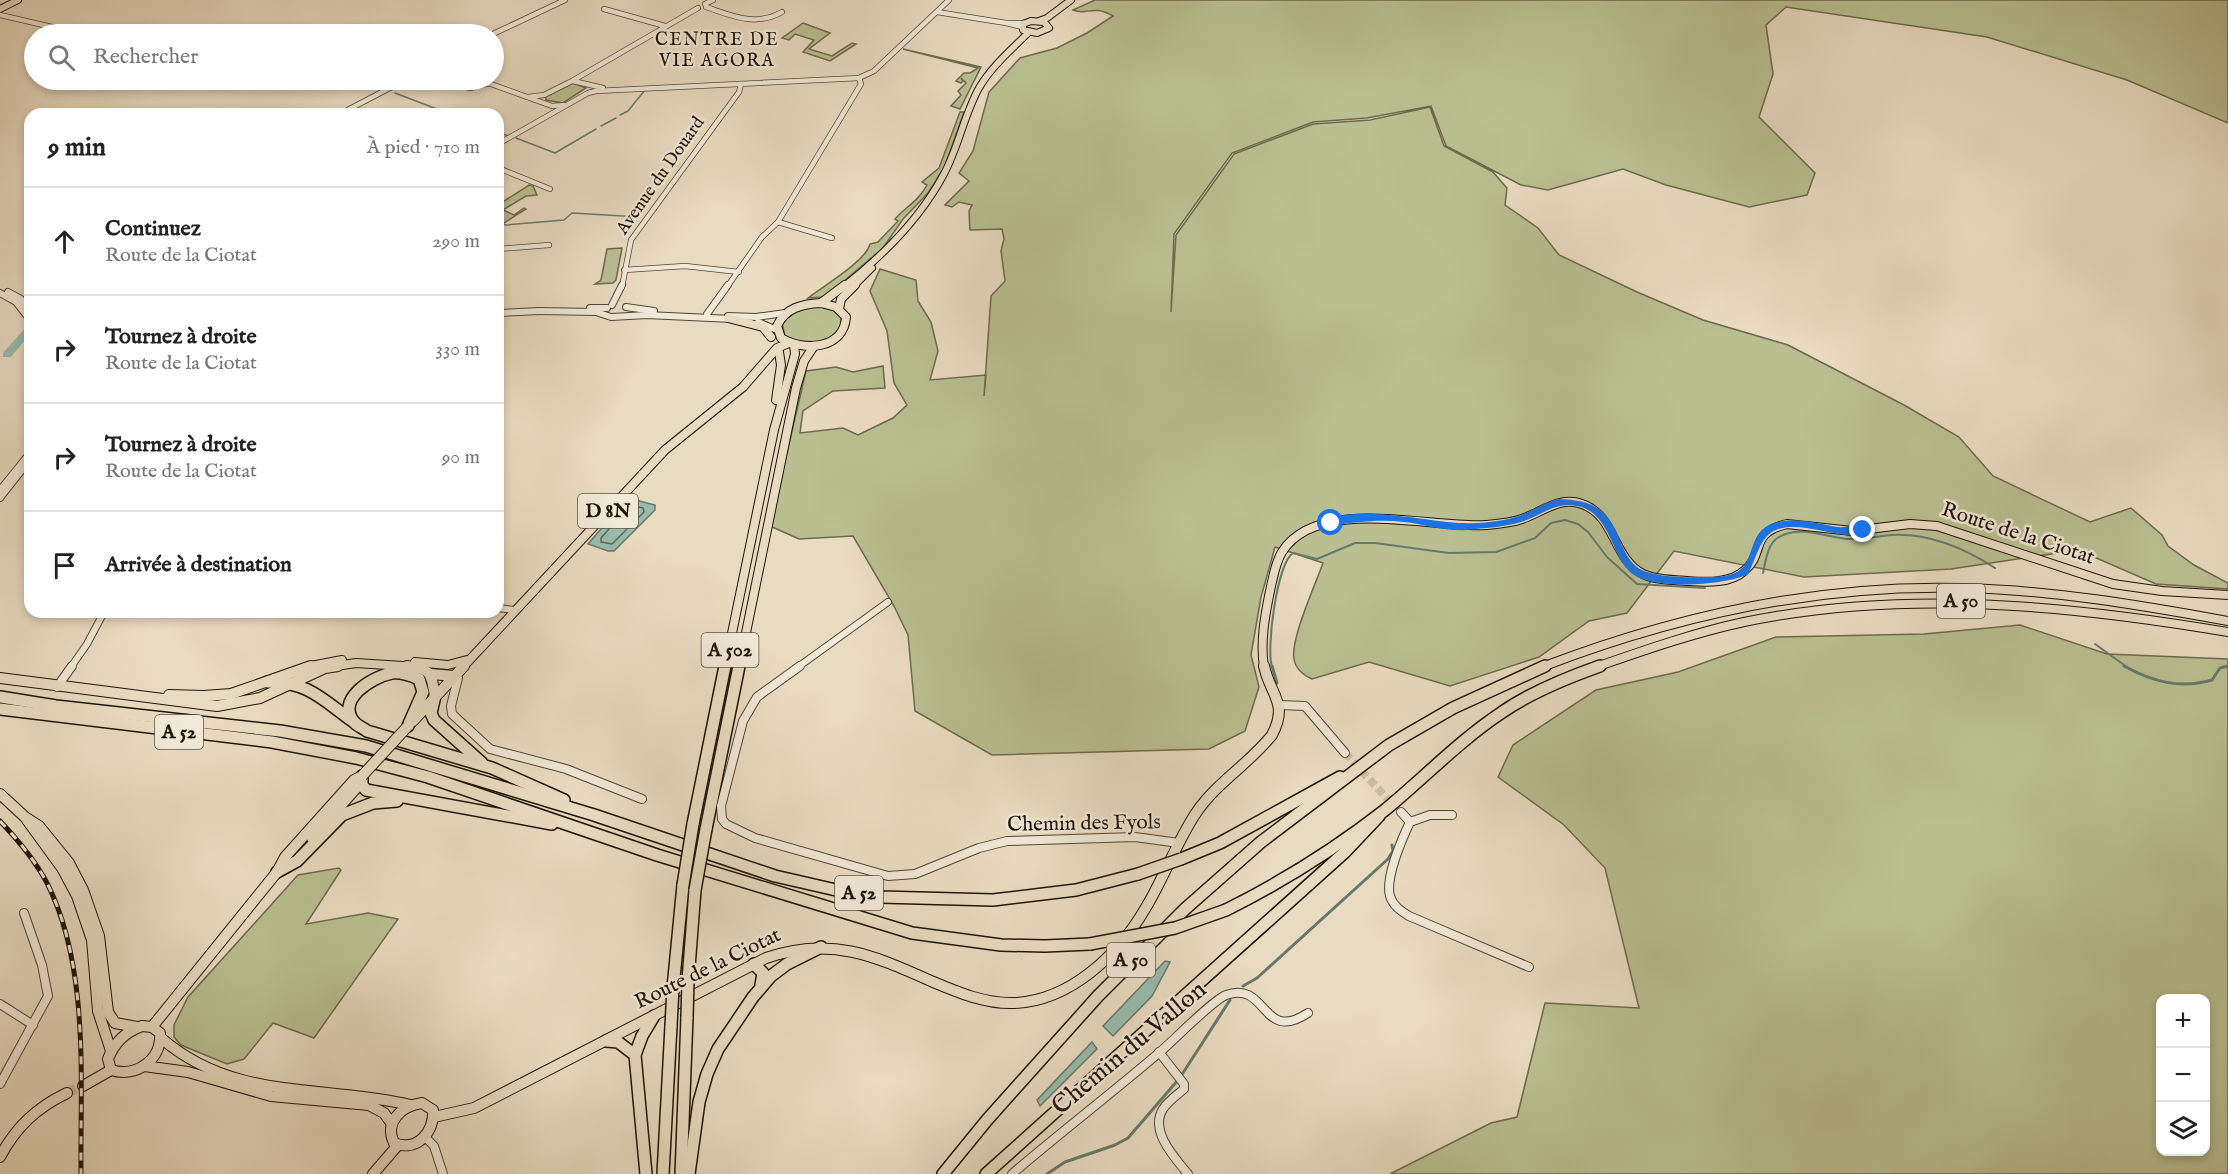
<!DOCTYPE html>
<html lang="fr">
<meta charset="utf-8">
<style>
body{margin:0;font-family:"IM FELL English",serif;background:#f2f2f2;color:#222}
.controls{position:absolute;right:18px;bottom:18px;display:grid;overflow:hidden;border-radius:12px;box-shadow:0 3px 9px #0003}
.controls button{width:54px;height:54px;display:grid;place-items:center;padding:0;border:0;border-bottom:2px solid #e0e0e0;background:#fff;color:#222;font:30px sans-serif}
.stop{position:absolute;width:18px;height:18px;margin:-14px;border:4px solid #1a73e8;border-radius:50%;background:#fff}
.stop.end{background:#1a73e8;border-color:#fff;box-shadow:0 2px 6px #0008}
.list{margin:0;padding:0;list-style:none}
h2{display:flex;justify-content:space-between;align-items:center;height:78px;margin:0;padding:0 24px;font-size:26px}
h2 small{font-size:20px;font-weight:400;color:#767676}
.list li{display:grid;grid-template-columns:39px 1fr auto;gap:18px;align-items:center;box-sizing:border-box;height:108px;padding:0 24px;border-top:2px solid #e0e0e0}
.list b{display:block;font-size:22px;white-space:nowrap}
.list p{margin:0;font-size:20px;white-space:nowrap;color:#767676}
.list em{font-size:20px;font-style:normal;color:#767676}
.icon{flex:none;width:33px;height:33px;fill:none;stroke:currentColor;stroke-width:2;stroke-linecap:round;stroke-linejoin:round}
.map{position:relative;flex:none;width:2228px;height:1174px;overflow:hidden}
.search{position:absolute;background:#fff;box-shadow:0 3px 9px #0003;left:24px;top:24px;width:480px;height:66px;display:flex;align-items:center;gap:15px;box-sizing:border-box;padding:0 21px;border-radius:33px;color:#767676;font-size:22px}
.panel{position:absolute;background:#fff;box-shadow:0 3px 9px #0003;left:24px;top:108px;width:480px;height:510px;border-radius:18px}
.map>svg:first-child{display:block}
</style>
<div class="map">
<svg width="2228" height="1174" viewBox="0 0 2228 1174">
<rect width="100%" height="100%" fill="#e9dbc1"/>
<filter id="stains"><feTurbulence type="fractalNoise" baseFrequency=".00333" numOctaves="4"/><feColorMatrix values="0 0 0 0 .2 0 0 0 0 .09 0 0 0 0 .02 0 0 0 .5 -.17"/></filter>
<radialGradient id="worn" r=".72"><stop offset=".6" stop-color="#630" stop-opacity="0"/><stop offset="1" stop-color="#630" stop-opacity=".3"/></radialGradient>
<g fill="#b9bf91" stroke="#6c6a4c" stroke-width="1.5" fill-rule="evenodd">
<path d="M1095,0H2228V123L2127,80L1987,37L1786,7L1766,25L1773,74L1759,117L1815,173L1807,195L1749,207L1666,185L1623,169L1548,190L1521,185L1446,146L1431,106L1367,118L1313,122L1232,153L1174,234L1171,312L1176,235L1234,154L1313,124L1370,120L1430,107L1444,146L1493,172L1507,188L1505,205L1538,228L1559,255L1637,292L1703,320L1788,345L1904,405L1959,437L1993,476L2090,522L2131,508L2162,535L2168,546L2194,565L2228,583V589L2156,584L2078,550L1951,569L1804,577L1674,551L1627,613L1589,621L1539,657L1450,686L1369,662L1312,679C1304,676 1295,668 1294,659C1290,640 1316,583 1323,563L1275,547L1261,597L1251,655L1259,687L1245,731L1209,749L992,755L915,711L908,635L894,606L853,536L799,539L770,526L806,371L836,367L853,372L883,366L885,388L833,391L803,411L800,433L843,428L858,435L893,418L907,405L894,383L887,331L870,291L880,269L916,280L918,301L931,322L938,351L930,380L986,375L984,396L991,296L1005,281L1001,251L1004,239L1002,229L970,230L969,211L972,205L959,202L952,207L945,205L969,181L959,173L973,151L989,92L1020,58L1057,48L1087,33L1113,16C1092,4 1087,16 1073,10Z"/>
<path d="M803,23L830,33L809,49L832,56L852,43L856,44L830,61L803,52L814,40L795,34L789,40L782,38Z"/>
<path d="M903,49L981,67L960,109L951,106L961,95L958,91L966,83L961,78L963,81L961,83L956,81L964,73H970L978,68Z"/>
<path d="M573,83L586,88L563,103L546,100V96Z"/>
<path d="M960,112H964L944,168L928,193L903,219L883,248L825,297L808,298C822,287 866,261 870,244L878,242L898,221L895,219C905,207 918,202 927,185L922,182L939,168Z"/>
<path d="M529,185L533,186L537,195L526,196L503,210L514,215L524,208L526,209L504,223L498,221V205Z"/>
<path d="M622,248L616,280L613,283L595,284L601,280L607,249Z"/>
<path d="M821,306L832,309L841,317C844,345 801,348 785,336L782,323C791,309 806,308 821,306Z"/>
<path d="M2020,625L2107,654L2228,659V1174H1390L1491,1123L1517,1117L1545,1003L1639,1008L1605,868L1564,825L1498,777L1513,745L1596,690L1678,672L1776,637L1924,634ZM2160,998H2206V1152H2160Z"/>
<path d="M339,868L341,870L306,924L368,913L398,919L314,1038L273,1023L244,1059L227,1064L181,1045L174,1037V1025L188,997L298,875Z"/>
</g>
<g fill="#98bcae" stroke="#67796b" stroke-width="1.5">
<path d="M628,498L655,505V510L614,551H608L588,544Z"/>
<path d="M1165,961L1170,962L1152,996L1113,1036L1103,1026Z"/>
<path d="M1092,1042L1097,1049L1040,1106L1037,1100Z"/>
</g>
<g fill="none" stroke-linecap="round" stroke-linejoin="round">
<path stroke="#5b685a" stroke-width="1.5" d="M630,505L643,508L644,512L612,544L601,542V538Z"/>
<g stroke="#67796b" stroke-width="1.5">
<path d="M395,93L450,114"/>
<path d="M620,115L628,111L645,90"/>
<path d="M601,126L616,118"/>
<path d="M498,132L508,136"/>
<path d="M516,138L555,153L596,129"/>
<path d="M498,222L506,225L564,220L572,213L640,217"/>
</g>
<g stroke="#67796b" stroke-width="2">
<path d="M1763,573C1766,560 1767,544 1779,537C1800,525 1825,537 1847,539C1862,540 1877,536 1892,535C1930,533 1964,548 1995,568"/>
<path d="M2095,644L2127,667"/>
<path d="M1272,667C1266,649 1277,563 1293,553L1317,559L1355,543H1375L1449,553L1496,552L1535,538L1551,523L1565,520L1578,524L1588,532L1607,557L1637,584L1705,588"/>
<path d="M2222,667L2228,666"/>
</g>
<g stroke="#67796b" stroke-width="3">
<path d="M1272,666L1277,683"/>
<path d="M2124,666C2153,682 2180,689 2212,680L2220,668L2228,666"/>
<path d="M1243,986L1257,978L1388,859L1393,851L1392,845"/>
<path d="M1181,1076L1230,1000"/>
<path d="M1047,1174L1065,1162L1115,1145L1128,1138L1178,1080"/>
</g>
<path fill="#98bcae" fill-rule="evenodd" d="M30,325V334L11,357H3V353L27,326Z"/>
<path stroke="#cbbda5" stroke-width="8" stroke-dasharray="8 4" stroke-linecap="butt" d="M1345,753L1394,806"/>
<path stroke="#cbbda5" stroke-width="10" stroke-dasharray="10 5" stroke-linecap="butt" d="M67,1093L83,1086"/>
<defs>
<g id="minor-far2">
<path d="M705,4L713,0"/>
<path d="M706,7C733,16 755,27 782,12"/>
<path d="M604,9L665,26"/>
<path d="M937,12L1006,23"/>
<path d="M0,15L69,31L71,34"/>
<path d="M1022,27L1006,23H1026"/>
<path d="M493,34L565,0"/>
<path d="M473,80L464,83L463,86L470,88L490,83"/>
<path d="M480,80L552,106L565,105"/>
<path d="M573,81L603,88"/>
<path d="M528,97L544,95L572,81L698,8"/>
<path d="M340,114L405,80"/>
<path d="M498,144L588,93L596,91L859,78L874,71L949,0"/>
<path d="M498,168L550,189"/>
<path d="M832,238L778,222L861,84L859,78"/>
<path d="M498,249L549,245"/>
<path d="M624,270L685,266L739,272"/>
<path d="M622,287L631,240L739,92L741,84"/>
<path d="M727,287L762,237L778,222"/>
</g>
<g id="minor-far1">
<path d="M8,292L21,299L30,313"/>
<path d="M0,293L16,302L30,320"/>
<path d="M612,305L622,285"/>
<path d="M626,307L654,311"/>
<path d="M590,308H607"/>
<path d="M538,311L596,312L611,317L647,315L732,319"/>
<path d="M498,313L540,311"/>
<path d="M707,314L728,285"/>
<path d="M728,316L756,317L785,313"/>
<path d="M758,322L777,330"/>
<path d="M0,490L30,453"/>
<path d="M0,498L30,460"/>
<path d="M498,608L515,610"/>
<path d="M71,667L87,644L104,612"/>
<path d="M798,667L888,602"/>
</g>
<g id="minor">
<path d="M800,666L757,697L743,721L721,806L722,819L726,824L755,838L888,876L915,874L979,848L1007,841L1135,837L1179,843"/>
<path d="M454,676L458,678L451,706L452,714L490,749L566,769L642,799"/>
<path d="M57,687L72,666"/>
<path d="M1279,705L1305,706L1345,753"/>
<path d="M1401,812L1410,822"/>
<path d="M1452,815H1430L1410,822C1402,839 1385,878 1390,896C1393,906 1401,911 1409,916L1529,967"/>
<path d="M0,1004L33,1025"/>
<path d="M1159,1052L1184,1084V1089C1177,1095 1168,1101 1163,1109C1149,1131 1175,1158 1188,1174"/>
<path d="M0,1084L48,996L42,965L24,913"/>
<path d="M425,1137L434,1146L443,1174"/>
<path d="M1012,1174C1061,1132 1112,1093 1160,1052C1174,1040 1213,1000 1226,995C1268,980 1261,1044 1308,1013"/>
</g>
<g id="major-far2">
<path d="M0,9L18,0"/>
<path d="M1031,21L1044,22L1049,28L1037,33L1023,30V24Z"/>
<path d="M1039,21L1047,18L1071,0"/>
<path d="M843,287C884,255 920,219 944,174C959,146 964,115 979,88C991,67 1011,50 1028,33"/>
<path d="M853,287L872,268"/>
</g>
<g id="major-far1">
<path d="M821,303L845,285"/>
<path d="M821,303L836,307L846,317C844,349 804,352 781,338L777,326C785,308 802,304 821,303Z"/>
<path d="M839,309L841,299L855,285"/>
<path d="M415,662L448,665L467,660"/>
<path d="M306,667L342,660"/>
<path d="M329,667L356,663L419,667"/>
<path d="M463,667L665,450L743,387L777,348L789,343"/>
<path d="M1264,667C1260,642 1265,615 1270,591C1273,578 1275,563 1282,552C1318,495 1432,529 1486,525C1498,524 1511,523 1522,519C1542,512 1560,496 1582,504C1616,516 1612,558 1643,574C1655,580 1673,580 1687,581C1705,582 1730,584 1744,571C1766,553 1748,533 1787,524L1852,531L1910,524L1937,526L2113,584L2162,591L2228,595"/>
</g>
<g id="major">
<path d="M407,666C432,669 431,673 435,696"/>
<path d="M431,674L454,676"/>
<path d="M0,678L217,706L260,698L325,668L338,666"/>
<path d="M169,695L204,696L231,694L311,666"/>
<path d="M413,721L464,666"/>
<path d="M0,794L25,817L39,826L69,863L83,890L99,936L108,1012L115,1023L137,1027"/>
<path d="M27,820L62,868L77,896L92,940L98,1011L111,1051"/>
<path d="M312,838L359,785L361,779"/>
<path d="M142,1026L152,1027L160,1033C162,1060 136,1078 111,1070L108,1059C114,1043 125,1032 142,1026Z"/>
<path d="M152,1027L277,872L285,857L354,780L362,776"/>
<path d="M161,1038C235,1102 322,1084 411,1105"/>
<path d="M144,1066L188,1072L271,1096L369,1105L384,1113L392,1124"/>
<path d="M83,1086L111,1070"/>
<path d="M422,1103L433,1110C434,1133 417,1152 394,1143C384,1122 401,1106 422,1103Z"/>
<path d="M434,1117L474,1108L766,958C830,936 873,955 931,981C957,992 985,1004 1014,1003C1070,1001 1118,955 1145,909C1164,878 1176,843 1196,813C1217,782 1249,764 1272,735C1289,703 1270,695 1264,666"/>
<path d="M0,1157C16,1127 36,1108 67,1093"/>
<path d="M373,1174L398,1145"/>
</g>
<g id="highway-far1">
<path d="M728,318L763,327L771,337"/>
<path d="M776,400L781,365L779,352"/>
<path d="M725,667L774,430L795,354L794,345"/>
<path d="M739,667L796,388L804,361L814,346"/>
<path d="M1542,667C1675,616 1819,584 1963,588C2052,590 2140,605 2228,621"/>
<path d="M1596,667C1645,650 1693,633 1744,622C1904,589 2068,605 2228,632"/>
</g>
<g id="highway">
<path d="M268,682C308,681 324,701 354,722"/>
<path d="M435,696L431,713L434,720L482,763"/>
<path d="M0,697L56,706L280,731L366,746L594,815L775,876L836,890L881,897L993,900L1076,890L1138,874"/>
<path d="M0,709L272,742L356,758L428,777L657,855L912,933L1001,945L1045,946L1090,944"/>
<path d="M408,726L423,692L419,679C410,675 402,672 392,673C372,677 334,700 355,723C358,726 363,728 367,731L492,768L564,800"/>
<path d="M362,776V785L366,790L552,824"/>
<path d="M693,824L725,666"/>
<path d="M706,829L739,666"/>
<path d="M1181,859L1220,843L1340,777"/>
<path d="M277,872L297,861L342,815L373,803L397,801"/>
<path d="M1226,910C1282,882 1335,849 1385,810C1424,778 1459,741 1501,713C1531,692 1566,678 1600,666"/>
<path d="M754,964L763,973L761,985"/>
<path d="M688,980L695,890"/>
<path d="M673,988L683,885"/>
<path d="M606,1041L618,1042L635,1055"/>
<path d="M646,1174L635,1055L642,1036L654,1016"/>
<path d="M663,1174L671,1026"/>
<path d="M681,1174L687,1017"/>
<path d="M689,1174L699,1102L707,1074L718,1049L753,997L771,976L787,964L821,947"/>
<path d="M943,1174L987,1120L1098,996L1185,909L1261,842L1389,745L1453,708L1545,666"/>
<path d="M986,1174L1345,852L1379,816"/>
</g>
</defs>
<use href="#minor-far2" stroke="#514635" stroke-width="6"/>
<use href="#minor-far1" stroke="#514635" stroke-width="8"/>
<use href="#minor" stroke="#514635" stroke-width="10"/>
<use href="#major-far2" stroke="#1e1406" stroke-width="8"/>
<use href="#major-far1" stroke="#1e1406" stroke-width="10"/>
<use href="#major" stroke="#1e1406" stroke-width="12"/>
<use href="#highway-far1" stroke="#1e1406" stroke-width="10"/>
<use href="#highway" stroke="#1e1406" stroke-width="14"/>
<use href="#minor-far2" stroke="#f1e8d7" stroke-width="4.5"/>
<use href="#minor-far1" stroke="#f1e8d7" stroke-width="6"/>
<use href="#minor" stroke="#f1e8d7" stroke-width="8"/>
<use href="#major-far2" stroke="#e9dbc1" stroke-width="6"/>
<use href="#major-far1" stroke="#e9dbc1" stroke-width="8"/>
<use href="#major" stroke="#e9dbc1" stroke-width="10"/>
<use href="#highway-far1" stroke="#e9dbc1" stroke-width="8"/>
<use href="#highway" stroke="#e9dbc1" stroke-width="11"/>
<defs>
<path id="rail" d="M0,821C18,840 35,860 47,883C90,968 80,1082 81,1174"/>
</defs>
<use href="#rail" stroke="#1e1406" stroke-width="5"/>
<use href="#rail" stroke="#f1e8d7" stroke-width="3" stroke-dasharray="8" stroke-linecap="butt"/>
<defs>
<path id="major-bridge" d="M362,776L408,726"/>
<g id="highway-bridge">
<path d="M1138,874L1181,859"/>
<path d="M683,885L693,824"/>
<path d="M695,890L706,829"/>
<path d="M1090,944L1175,928L1226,910"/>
<path d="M687,1017L688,980"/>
<path d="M671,1026L673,988"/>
</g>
</defs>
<use href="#major-bridge" stroke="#1e1406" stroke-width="12" stroke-linecap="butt"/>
<use href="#highway-bridge" stroke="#1e1406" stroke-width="14" stroke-linecap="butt"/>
<use href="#major-bridge" stroke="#e9dbc1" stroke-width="10"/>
<use href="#highway-bridge" stroke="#e9dbc1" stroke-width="11"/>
</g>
<path fill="#1a73e8" d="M1557,499C1592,500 1607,507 1620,540C1624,550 1628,560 1637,567C1648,577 1689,578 1704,577C1714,577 1732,577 1740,570C1757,556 1747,526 1783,521C1801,518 1820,524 1837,527C1847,528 1861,523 1868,530C1849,548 1792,511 1767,536C1758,546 1754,563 1748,574C1725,586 1647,591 1629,571C1610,551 1609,512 1577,506C1555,501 1541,516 1521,522C1505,527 1484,528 1467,530C1447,532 1424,524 1404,522C1380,519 1354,522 1331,526L1326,523C1348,502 1434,523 1464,523C1480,524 1504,521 1519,516C1532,511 1544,503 1557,499Z"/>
<g text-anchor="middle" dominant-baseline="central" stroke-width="5" stroke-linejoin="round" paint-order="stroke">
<g font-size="18" letter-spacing="1.5" fill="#1e1406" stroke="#f1e8d7">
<text x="717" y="40">CENTRE DE<tspan x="717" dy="21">VIE AGORA</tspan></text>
</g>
<g font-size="18" fill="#1e1406" stroke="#f1e8d7">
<text transform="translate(661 176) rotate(-55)">Avenue du Douard</text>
</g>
<g fill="#f1e8d7" stroke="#5d5445" stroke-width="1.5">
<rect x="578" y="494" width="60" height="34" rx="4.5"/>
<rect x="1937" y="584" width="48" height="34" rx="4.5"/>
<rect x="701.5" y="633" width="57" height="34" rx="4.5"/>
<rect x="155" y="715" width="48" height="34" rx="4.5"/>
<rect x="835" y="876" width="48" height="34" rx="4.5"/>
<rect x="1107" y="943" width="48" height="34" rx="4.5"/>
</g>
<g font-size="20" font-weight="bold" fill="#1e1406">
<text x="608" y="511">D 8N</text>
<text x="1961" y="601">A 50</text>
<text x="730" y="650">A 502</text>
<text x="179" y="732">A 52</text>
<text x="859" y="893">A 52</text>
<text x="1131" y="960">A 50</text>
</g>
<g font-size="21" fill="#1e1406" stroke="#f1e8d7">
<text transform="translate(2018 534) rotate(18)">Route de la Ciotat</text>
<text transform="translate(1084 824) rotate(-1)">Chemin des Fyols</text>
<text transform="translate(708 969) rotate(-26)">Route de la Ciotat</text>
</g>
<g font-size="26" fill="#1e1406" stroke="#f1e8d7">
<text transform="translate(1129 1048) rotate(-40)">Chemin du Vallon</text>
</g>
</g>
<rect width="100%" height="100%" filter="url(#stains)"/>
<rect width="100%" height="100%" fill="url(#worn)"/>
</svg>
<div class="controls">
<button>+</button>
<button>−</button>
<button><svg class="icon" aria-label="layers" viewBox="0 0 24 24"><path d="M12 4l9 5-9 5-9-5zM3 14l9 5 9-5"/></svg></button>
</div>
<div class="stop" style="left:1331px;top:523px"></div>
<div class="stop end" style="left:1863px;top:530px"></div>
<div class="search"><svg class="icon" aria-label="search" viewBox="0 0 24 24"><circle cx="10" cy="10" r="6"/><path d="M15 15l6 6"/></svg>Rechercher</div>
<section class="panel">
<h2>9 min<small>À pied · 710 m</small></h2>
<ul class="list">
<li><svg class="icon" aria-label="ahead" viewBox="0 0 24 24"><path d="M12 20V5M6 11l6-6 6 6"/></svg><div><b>Continuez</b><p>Route de la Ciotat</p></div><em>290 m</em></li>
<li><svg class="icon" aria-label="right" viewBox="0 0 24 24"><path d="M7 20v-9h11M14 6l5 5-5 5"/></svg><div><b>Tournez à droite</b><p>Route de la Ciotat</p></div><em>330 m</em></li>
<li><svg class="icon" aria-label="right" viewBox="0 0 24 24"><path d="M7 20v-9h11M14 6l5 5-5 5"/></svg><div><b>Tournez à droite</b><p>Route de la Ciotat</p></div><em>90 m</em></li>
<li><svg class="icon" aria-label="arrive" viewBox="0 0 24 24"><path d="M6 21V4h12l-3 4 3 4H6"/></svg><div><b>Arrivée à destination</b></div></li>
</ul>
</section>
</div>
